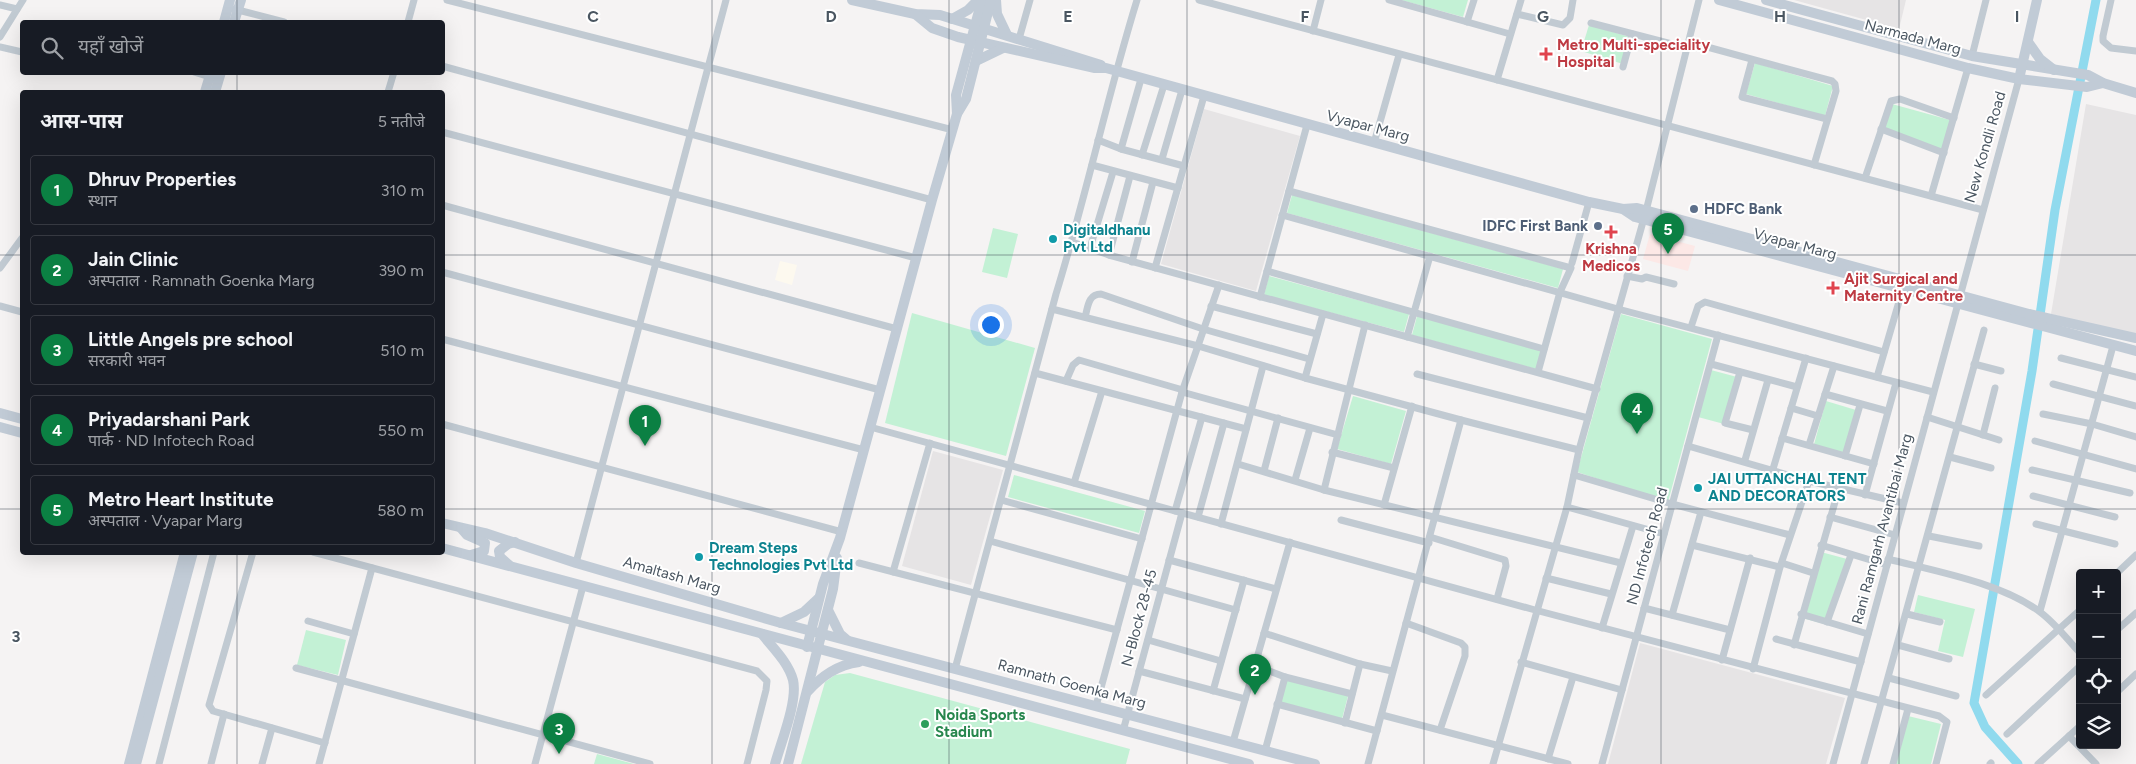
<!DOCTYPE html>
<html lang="hi">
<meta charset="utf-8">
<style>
body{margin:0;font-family:Figtree,"Noto Sans Devanagari",sans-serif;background:#20242c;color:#f1f3f6}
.controls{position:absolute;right:15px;bottom:15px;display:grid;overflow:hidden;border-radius:5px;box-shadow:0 5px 20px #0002}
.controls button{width:45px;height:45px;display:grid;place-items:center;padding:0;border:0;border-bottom:1px solid #363941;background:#171b24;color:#f1f3f6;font:25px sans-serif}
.you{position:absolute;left:990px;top:324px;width:18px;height:18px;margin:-12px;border:4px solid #fff;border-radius:50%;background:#1a73e8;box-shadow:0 0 0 8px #1a73e833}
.badge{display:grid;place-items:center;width:32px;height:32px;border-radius:50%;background:#0b8043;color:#fff;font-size:16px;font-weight:700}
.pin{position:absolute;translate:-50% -41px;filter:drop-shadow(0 1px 2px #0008)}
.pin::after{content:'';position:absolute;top:26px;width:18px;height:15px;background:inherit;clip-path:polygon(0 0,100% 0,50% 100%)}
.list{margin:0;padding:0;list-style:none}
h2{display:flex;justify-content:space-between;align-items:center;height:65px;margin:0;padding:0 20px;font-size:21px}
h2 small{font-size:16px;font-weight:400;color:#9ea1a6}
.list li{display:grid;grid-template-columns:32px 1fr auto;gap:15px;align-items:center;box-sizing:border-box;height:70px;margin:0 10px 10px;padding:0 10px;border:1px solid #363941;border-radius:5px}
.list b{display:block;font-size:19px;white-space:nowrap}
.list p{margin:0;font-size:16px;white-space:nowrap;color:#9ea1a6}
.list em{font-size:16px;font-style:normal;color:#9ea1a6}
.icon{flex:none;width:28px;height:28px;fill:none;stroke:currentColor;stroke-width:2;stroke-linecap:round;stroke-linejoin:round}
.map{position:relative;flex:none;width:2136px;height:764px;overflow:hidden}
.search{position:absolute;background:#171b24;box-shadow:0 5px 20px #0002;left:20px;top:20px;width:425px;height:55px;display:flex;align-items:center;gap:12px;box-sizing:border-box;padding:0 18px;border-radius:5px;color:#9ea1a6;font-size:19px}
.panel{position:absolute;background:#171b24;box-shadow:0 5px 20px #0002;left:20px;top:90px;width:425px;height:465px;border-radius:5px}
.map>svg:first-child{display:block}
</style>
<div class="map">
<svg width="2136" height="764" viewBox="0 0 2136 764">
<rect width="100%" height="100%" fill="#f5f3f3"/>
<path fill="#fdf9ef" d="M780,261L797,265L792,285L775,280Z"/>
<g fill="#e6e4e5">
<path d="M1794,0H1906L1899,29Z"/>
<path d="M2086,104L2136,115V335L2051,314Z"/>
<path d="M1204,109L1300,136L1256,291L1161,264Z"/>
<path d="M933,451L1003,470L971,585L902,566Z"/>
<path d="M1640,643L1845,698L1826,764H1608Z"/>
</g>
<path fill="#fce8e6" d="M1650,234L1695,246L1688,271L1643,259Z"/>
<g fill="#c3f1d5">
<path d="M1401,0H1468L1463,17Z"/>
<path d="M1589,25L1630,37L1623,64L1581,51Z"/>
<path d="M1755,63L1833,86L1825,116L1746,94Z"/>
<path d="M1892,104L1950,120L1942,149L1884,132Z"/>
<path d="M1292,195L1563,269L1558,288L1287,213Z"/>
<path d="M993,228L1018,234L1007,278L982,272Z"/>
<path d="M1269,276L1409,314L1404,332L1264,295Z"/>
<path d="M912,313L1035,348L1006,456L885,423Z"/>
<path d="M1621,314L1712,339L1668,502L1577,472Z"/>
<path d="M1417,316L1541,351L1536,369L1412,335Z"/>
<path d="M1711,370L1737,377L1724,424L1698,417Z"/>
<path d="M1353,396L1406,411L1391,464L1337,449Z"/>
<path d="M1826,401L1856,410L1842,457L1813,448Z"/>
<path d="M1014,475L1145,511L1139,533L1008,497Z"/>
<path d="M1821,552L1847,559L1828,625L1802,618Z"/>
<path d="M1918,595L1975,609L1963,657L1938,651L1945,620L1914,612Z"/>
<path d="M306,630L346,640L338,675L297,665Z"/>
<path d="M850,673L1130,749L1126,764H801L825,682L835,675Z"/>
<path d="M1287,679L1348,696L1342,719L1281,702Z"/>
<path d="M1908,716L1941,724L1931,764H1896Z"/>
<path d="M597,754L634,764H594Z"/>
</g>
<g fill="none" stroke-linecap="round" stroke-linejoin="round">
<path stroke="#90daee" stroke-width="9" d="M2018,764L1985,727L1974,703L2032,371L2055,210L2096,0"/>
<g stroke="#c1cad2" stroke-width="7">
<path d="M447,0L953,130"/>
<path d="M1199,0L1983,210"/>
<path d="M1389,0L1510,34"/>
<path d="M2111,0L2103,36V41L2111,48L2136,51"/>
<path d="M0,5L17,9"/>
<path d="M234,9L284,22"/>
<path d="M1517,14L1563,25L1570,18L1573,0"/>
<path d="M408,22L414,0"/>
<path d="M1467,22L1474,0"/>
<path d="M1591,23L1687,48"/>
<path d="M1313,31L1321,0"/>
<path d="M0,37L23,0"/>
<path d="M1019,39L1030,0"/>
<path d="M1689,42L1832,81L1835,84L1836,91L1814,165"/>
<path d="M0,47L22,52"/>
<path d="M1972,56L1986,0"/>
<path d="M1752,60L1742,97L1827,119"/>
<path d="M442,66L932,200"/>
<path d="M1623,67L1632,34"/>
<path d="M194,72L213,78"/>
<path d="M1497,80L1521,0"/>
<path d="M388,92L394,72"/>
<path d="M1881,129L1944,153"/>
<path d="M442,132L916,258"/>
<path d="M1098,140L1121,149L1184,166"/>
<path d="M1374,143L1399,55"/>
<path d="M1121,149L1141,79"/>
<path d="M1142,155L1164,85"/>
<path d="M1162,159L1182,90"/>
<path d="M1092,165L1178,188"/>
<path d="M1865,178L1891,101L1900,99L1954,118"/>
<path d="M1289,191L1571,268L1560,292L1538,372"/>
<path d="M1931,196L1968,68"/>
<path d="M442,205L897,329"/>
<path d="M1282,215L1618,309L1933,392"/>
<path d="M1072,242L1109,255L1597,389"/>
<path d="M1090,248L1113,172"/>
<path d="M1109,255L1130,176"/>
<path d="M1132,262L1153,182"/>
<path d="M1572,263L1589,202"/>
<path d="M0,268L22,238"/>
<path d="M1155,268L1204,96"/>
<path d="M1267,271L1544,349"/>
<path d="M442,272L880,390"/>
<path d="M1627,276L1642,279L1646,277L1674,284"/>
<path d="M1260,297L1307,125"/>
<path d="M0,306L22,312"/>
<path d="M1211,306L1317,334"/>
<path d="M1052,309L1198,346L1305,378L1461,420L1579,450"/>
<path d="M1085,317C1088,307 1088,294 1101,294L1203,329L1309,359"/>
<path d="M1691,327L1698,306L1705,302L1884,352"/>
<path d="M1407,337L1430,256"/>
<path d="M442,339L864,450"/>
<path d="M2061,358L2136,377"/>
<path d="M1711,364L1797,387"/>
<path d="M1974,364L2001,371"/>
<path d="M1740,372L1725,423L1753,430"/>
<path d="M1035,373L1246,429"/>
<path d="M1417,374L1588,418"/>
<path d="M1877,377L1903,288"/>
<path d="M1305,378L1323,314"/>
<path d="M1066,381L1073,365L1079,360L1183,390"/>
<path d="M2053,384L2136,406"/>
<path d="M1182,392L1338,435"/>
<path d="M1825,394L1887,411"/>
<path d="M1791,408L1818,416"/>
<path d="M2043,414L2092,424L2136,437"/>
<path d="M1927,417L1999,440"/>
<path d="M442,424L842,532"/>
<path d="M870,427L1535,610L1939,716L1947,722L1936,764"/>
<path d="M1983,435L1995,388"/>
<path d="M1782,438L1874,464"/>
<path d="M2035,441L2136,469"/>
<path d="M1809,445L1834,366"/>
<path d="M1688,446L1809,481L1903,503"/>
<path d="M1332,452L1394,468"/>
<path d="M1845,456L1860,405"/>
<path d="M1950,457L1991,468"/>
<path d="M1745,460L1768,380"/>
<path d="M1238,464L1324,490L1621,563"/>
<path d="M1773,469L1806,358"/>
<path d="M2032,470L2130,493"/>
<path d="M1264,471L1278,418"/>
<path d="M1574,475L1672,504L1790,535"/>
<path d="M1295,480L1310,428"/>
<path d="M1074,483L1102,391"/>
<path d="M1324,490L1365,325"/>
<path d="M1865,495L1896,383"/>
<path d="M2033,496L2115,517"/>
<path d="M1001,500L1142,539"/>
<path d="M1384,505L1412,406"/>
<path d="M1567,507L1664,534"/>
<path d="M1175,511L1202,417"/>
<path d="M1198,517L1224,423"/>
<path d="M1830,517L1895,535"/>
<path d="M1341,520L1429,543"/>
<path d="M1221,524L1263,366"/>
<path d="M2036,524L2115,544"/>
<path d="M1929,536L1979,546"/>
<path d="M1430,537L1505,560L1506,566L1497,599"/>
<path d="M990,541L1236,610"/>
<path d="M1692,545L1780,567"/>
<path d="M1821,545L1887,565"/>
<path d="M253,552L209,705L213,711L325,743"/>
<path d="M313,552L757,671L767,681L766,690L747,764"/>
<path d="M1888,559C1935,571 2002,583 2040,612C2055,623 2067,639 2080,653"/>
<path d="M1169,560L1276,589"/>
<path d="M576,563L726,0"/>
<path d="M859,563L1117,630"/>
<path d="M1782,563L1813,573"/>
<path d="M893,572L930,443"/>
<path d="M2117,573L2136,555"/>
<path d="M1546,578L1611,594"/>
<path d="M1644,608L1730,630"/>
<path d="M2040,611L2113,346"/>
<path d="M1801,614L1868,634"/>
<path d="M1907,614L1940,622"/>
<path d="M1672,615L1701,512"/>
<path d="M308,621L354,634"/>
<path d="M1827,622L1851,555"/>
<path d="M1406,623L1461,643L1465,647V656L1440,730"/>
<path d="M1602,628L1633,526"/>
<path d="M2117,630L2136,613"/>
<path d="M1264,633L1360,664L1392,671"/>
<path d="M1776,639L1861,662"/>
<path d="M1148,640L1221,661"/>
<path d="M1794,645L1839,488"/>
<path d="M1898,645L1949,659"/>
<path d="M1722,660L1750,558"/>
<path d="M1521,662L1622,690"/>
<path d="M1254,665L1285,677L1352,694"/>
<path d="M296,668L650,764"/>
<path d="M955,669L1056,294C1086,197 1107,97 1137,0"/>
<path d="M1753,669L1780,567L1809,481"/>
<path d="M1139,671L1245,699"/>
<path d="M1889,678L1956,696"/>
<path d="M1213,691L1244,580"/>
<path d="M2117,692L2136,674"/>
<path d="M1986,695L2080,610"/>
<path d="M1277,704L1377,731"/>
<path d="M1096,706L1182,392L1219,285"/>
<path d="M1382,715L1568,764"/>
<path d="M1345,723L1360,664"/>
<path d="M1123,731L1182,513"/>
<path d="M2007,734L2080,666"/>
<path d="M2069,736L2096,764"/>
<path d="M1233,742L1290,542"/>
<path d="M1265,751L1285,677"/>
<path d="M1548,759L1573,677"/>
<path d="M159,764L214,552"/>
<path d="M211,764L224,714"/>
<path d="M262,764L272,728"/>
<path d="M319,764L372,568"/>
<path d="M535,764L583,586"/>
<path d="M1368,764L1461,420"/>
<path d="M1493,764L1567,507L1579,450L1646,211L1699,0"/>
<path d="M1602,764L1718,335"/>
<path d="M1833,764L2019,79"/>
<path d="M1864,764L1984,330"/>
<path d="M1893,764L1908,709"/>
<path d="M1990,764L1991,763"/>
<path d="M2038,764L2080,726"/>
</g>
<g stroke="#c1cbd6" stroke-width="10">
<path d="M852,0L915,14L940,15L1101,65"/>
<path d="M996,0L997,14L1007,35"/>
<path d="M1719,0L1968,68L2019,79L2087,87L2103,83"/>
<path d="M1766,0L1972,56L2088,75L2103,83L2136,93"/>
<path d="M915,14L932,28L958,37L1095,68H1106L1589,202L1623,209L1635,217L2136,351"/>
<path d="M952,19L968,10L978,0"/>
<path d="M224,22L230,0"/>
<path d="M234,22L241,0"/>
<path d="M2028,42L2040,59L2054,70"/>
<path d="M976,61L1003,48"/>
<path d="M2019,79L2037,0"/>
<path d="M205,92L211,72"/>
<path d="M215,92L221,72"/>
<path d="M957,114L956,95L982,0"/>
<path d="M1623,209L1637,208L2029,314L2136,338"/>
<path d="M0,413L22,419"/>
<path d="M0,427L22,433"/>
<path d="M442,523L485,533L576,563L781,623L1315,764"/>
<path d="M461,528L467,535L485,543L484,551L471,555"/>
<path d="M442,548L1249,764"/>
<path d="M509,565L500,557L499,551L508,544L515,542"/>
<path d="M828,610L840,634L847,640"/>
<path d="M781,623L804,612L819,598"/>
<path d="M762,634C773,648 788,662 793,680C798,701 781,742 775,764"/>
<path d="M807,647L823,584L840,538L932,200L957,114L966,99L991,0"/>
<path d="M808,691C822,676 837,665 859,662"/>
<path d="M129,764L185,552"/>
<path d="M136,764L193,552"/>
<path d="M788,764L833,589L837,558"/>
</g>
</g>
<path fill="none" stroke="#4a5661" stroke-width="1" stroke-opacity="0.55" d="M237,0V22M475,0V764M712,0V764M949,0V764M1187,0V764M1424,0V764M1661,0V764M1899,0V764M237,72V92M0,255H22M442,255H2136M0,509H22M442,509H2136M237,552V764"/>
<g fill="#e0444e" stroke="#fff" stroke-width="2">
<path d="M1543.5 46.5h5v5h5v5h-5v5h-5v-5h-5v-5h5z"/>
<path d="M1608.5 224.5h5v5h5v5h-5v5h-5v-5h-5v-5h5z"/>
<path d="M1830.5 280.5h5v5h5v5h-5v5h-5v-5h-5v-5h5z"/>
</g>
<g fill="#5c6f8a" stroke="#fff" stroke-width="2">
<circle cx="1694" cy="209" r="5"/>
<circle cx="1598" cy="226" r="5"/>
</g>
<g fill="#0f9aa8" stroke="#fff" stroke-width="2">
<circle cx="1053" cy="239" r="5"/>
<circle cx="1698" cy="488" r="5"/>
<circle cx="699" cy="557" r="5"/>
</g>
<circle fill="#2e9e5b" stroke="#fff" stroke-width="2" cx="925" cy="724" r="5"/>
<g text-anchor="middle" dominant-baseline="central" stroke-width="4" stroke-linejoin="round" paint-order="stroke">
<g font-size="15" fill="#4a5661" stroke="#fff">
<text transform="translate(1913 37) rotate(15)">Narmada Marg</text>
<text transform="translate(1368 126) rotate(15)">Vyapar Marg</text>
<text transform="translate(1985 147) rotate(-74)">New Kondli Road</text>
<text transform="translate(1795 244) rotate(15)">Vyapar Marg</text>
<text transform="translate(1882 529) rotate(-75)">Rani Ramgarh Avantibai Marg</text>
<text transform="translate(1647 546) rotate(-75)">ND Infotech Road</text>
<text transform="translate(672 575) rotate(16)">Amaltash Marg</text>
<text transform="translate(1139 618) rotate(-75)">N-Block 28-45</text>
<text transform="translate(1072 684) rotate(15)">Ramnath Goenka Marg</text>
</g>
<g font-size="15" font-weight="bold" fill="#be3a42" stroke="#fff" text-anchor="start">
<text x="1557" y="45">Metro Multi-speciality<tspan x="1557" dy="17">Hospital</tspan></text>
<text x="1611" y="249" text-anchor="middle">Krishna<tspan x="1611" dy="17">Medicos</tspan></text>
<text x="1844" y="279">Ajit Surgical and<tspan x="1844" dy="17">Maternity Centre</tspan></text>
</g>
<g font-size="15" font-weight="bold" fill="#4e5e75" stroke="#fff" text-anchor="start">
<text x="1704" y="209">HDFC Bank</text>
<text x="1588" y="226" text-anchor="end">IDFC First Bank</text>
</g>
<g font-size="15" font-weight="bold" fill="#0d838f" stroke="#fff" text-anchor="start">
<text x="1063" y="230">Digitaldhanu<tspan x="1063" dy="17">Pvt Ltd</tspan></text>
<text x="1708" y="479">JAI UTTANCHAL TENT<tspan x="1708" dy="17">AND DECORATORS</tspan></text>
<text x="709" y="548">Dream Steps<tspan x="709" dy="17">Technologies Pvt Ltd</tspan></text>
</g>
<g font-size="15" font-weight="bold" fill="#27864d" stroke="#fff" text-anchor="start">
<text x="935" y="715">Noida Sports<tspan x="935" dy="17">Stadium</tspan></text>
</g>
</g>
<g font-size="16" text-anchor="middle" font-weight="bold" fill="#4a5661" stroke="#fff" stroke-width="4" stroke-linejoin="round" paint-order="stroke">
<text x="593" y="22">C</text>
<text x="831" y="22">D</text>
<text x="1068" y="22">E</text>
<text x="1305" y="22">F</text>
<text x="1543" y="22">G</text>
<text x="1780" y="22">H</text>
<text x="2017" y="22">I</text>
<text x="16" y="642">3</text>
</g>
</svg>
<div class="controls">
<button>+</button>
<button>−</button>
<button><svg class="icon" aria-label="locate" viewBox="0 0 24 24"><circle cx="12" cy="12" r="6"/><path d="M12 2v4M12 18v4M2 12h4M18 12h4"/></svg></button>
<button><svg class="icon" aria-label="layers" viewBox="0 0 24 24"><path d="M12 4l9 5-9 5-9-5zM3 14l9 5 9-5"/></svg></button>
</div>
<div class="you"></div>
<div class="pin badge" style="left:645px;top:446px">1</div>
<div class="pin badge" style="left:1255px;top:695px">2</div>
<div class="pin badge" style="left:559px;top:754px">3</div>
<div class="pin badge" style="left:1637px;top:434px">4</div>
<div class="pin badge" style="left:1668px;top:254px">5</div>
<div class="search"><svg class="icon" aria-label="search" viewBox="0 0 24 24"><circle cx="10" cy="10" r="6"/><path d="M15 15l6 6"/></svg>यहाँ खोजें</div>
<section class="panel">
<h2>आस-पास<small>5 नतीजे</small></h2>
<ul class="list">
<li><span class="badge">1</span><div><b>Dhruv Properties</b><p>स्थान</p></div><em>310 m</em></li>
<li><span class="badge">2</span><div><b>Jain Clinic</b><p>अस्पताल · Ramnath Goenka Marg</p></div><em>390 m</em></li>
<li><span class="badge">3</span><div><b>Little Angels pre school</b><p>सरकारी भवन</p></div><em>510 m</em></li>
<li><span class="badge">4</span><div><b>Priyadarshani Park</b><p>पार्क · ND Infotech Road</p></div><em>550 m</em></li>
<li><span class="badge">5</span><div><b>Metro Heart Institute</b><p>अस्पताल · Vyapar Marg</p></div><em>580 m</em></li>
</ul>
</section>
</div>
